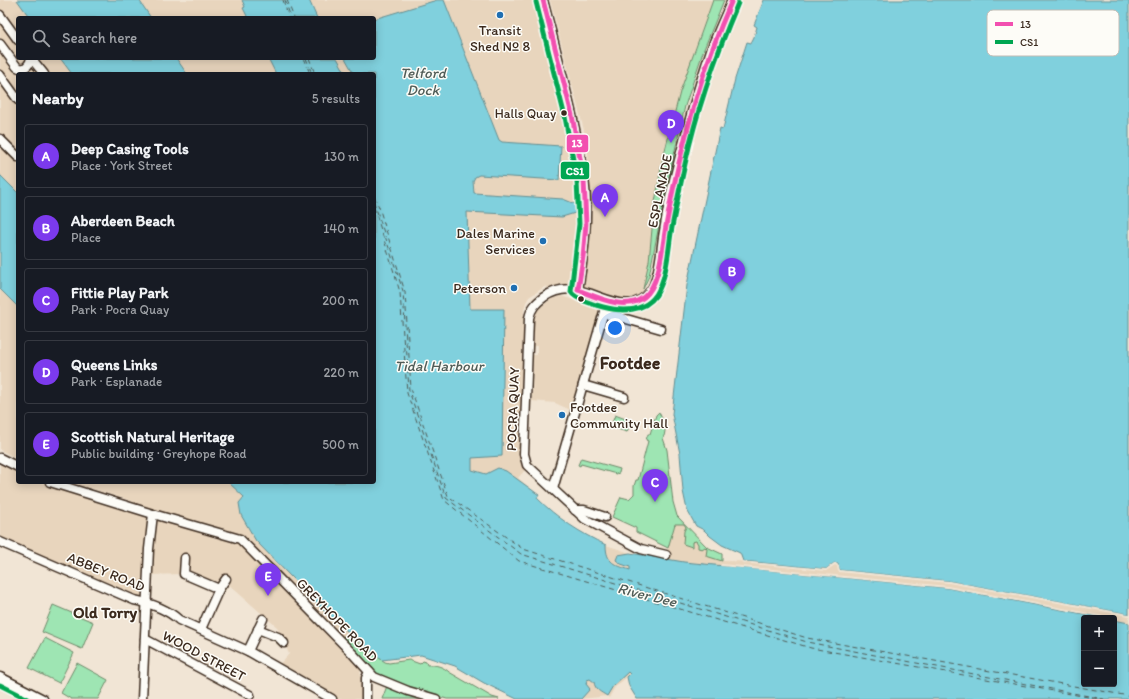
<!DOCTYPE html>
<meta charset="utf-8">
<style>
body{margin:0;font-family:Itim,sans-serif;background:#20242c;color:#f1f3f6}
.controls{position:absolute;right:12px;bottom:12px;display:grid;overflow:hidden;border-radius:4px;box-shadow:0 2px 10px #0003}
.controls button{width:36px;height:36px;display:grid;place-items:center;padding:0;border:0;border-bottom:1px solid #363941;background:#171b24;color:#f1f3f6;font:20px sans-serif}
.you{position:absolute;left:615px;top:328px;width:14px;height:14px;margin:-10px;border:3px solid #fff;border-radius:50%;background:#1a73e8;box-shadow:0 0 0 6px #1a73e833}
.badge{display:grid;place-items:center;width:26px;height:26px;border-radius:50%;background:#7c3aed;color:#fff;font-size:13px;font-weight:700}
.pin{position:absolute;translate:-50% -33px;filter:drop-shadow(0 1px 2px #0008)}
.pin::after{content:'';position:absolute;top:21px;width:14px;height:12px;background:inherit;clip-path:polygon(0 0,100% 0,50% 100%)}
.list{margin:0;padding:0;list-style:none}
h2{display:flex;justify-content:space-between;align-items:center;height:52px;margin:0;padding:0 16px;font-size:17px}
h2 small{font-size:13px;font-weight:400;color:#9ea1a6}
.list li{display:grid;grid-template-columns:26px 1fr auto;gap:12px;align-items:center;box-sizing:border-box;height:64px;margin:0 8px 8px;padding:0 8px;border:1px solid #363941;border-radius:4px}
.list b{display:block;font-size:15px;white-space:nowrap}
.list p{margin:0;font-size:13px;white-space:nowrap;color:#9ea1a6}
.list em{font-size:13px;font-style:normal;color:#9ea1a6}
.icon{flex:none;width:22px;height:22px;fill:none;stroke:currentColor;stroke-width:2;stroke-linecap:round;stroke-linejoin:round}
.map{position:relative;flex:none;width:1129px;height:699px;overflow:hidden}
.search{position:absolute;background:#171b24;box-shadow:0 2px 10px #0003;left:16px;top:16px;width:360px;height:44px;display:flex;align-items:center;gap:10px;box-sizing:border-box;padding:0 14px;border-radius:4px;color:#9ea1a6;font-size:15px}
.panel{position:absolute;background:#171b24;box-shadow:0 2px 10px #0003;left:16px;top:72px;width:360px;height:412px;border-radius:4px}
.map>svg:first-child{display:block}
</style>
<div class="map">
<svg width="1129" height="699" viewBox="0 0 1129 699">
<rect width="100%" height="100%" fill="#f1e5d5"/>
<filter id="ink" filterUnits="userSpaceOnUse"><feTurbulence type="fractalNoise" baseFrequency=".025" numOctaves="2"/><feDisplacementMap in="SourceGraphic" scale="8" xChannelSelector="R" yChannelSelector="G"/><feConvolveMatrix kernelMatrix="1 2 1 2 8 2 1 2 1" color-interpolation-filters="sRGB"/></filter>
<g filter="url(#ink)">
<g fill="#e8d5bd" fill-rule="evenodd">
<path d="M0,0H535L548,54L562,100L574,161L579,204L577,262L571,281L568,285L549,289L546,286L529,297L526,302L524,310L520,456L521,465L525,470L518,478L539,495L537,498L547,508L571,527L606,545L630,553L665,559L677,516L707,547L722,554V561L836,563L840,570L949,581L1129,614V699H637L629,686L627,677L615,687L609,698L607,696L581,699H517L484,683L455,666L421,655L382,660L358,652L249,543L245,536L148,508L125,499L69,482H374V74H18V459L0,450ZM18,18H374V58H18ZM1084,618H1114V684H1084Z"/>
<path d="M550,0H713L695,49L658,181L654,208L649,261L643,289L645,296L639,301H607L575,412L555,403L532,401L533,355H537V346H533L534,319L536,311L543,305L553,298L561,296L574,300L578,290L588,240L590,207L588,152L586,138Z"/>
<path d="M0,461L18,471V482H42L60,490L145,515L215,538L235,541L249,551L360,666L362,699H338L277,667L289,654L277,627L228,584L184,574L148,575L147,603L0,542Z"/>
</g>
<g fill="#9ee5b3" stroke="#6c8868">
<path d="M713,0H724L704,49L685,106L666,190L649,276L643,289L649,261L654,208L662,162L680,92Z"/>
<path d="M659,412C662,419 668,430 663,438L667,450L673,502L677,516L707,547L722,554V561L706,556L707,549L705,547L702,549L698,548V544L696,541L692,542V547L683,544L684,531L686,527L684,524H675L668,548L636,532V528L612,517L621,497L629,499L634,494V486L636,480H638L648,441L646,440L648,434H650L656,415Z"/>
<path d="M615,415L631,421L627,432L614,428L615,424L612,423Z"/>
<path d="M581,458L620,469L619,473L616,474L581,464L580,466L578,465Z"/>
<path d="M53,605L93,622L82,649L42,632Z"/>
<path d="M342,636L356,640L362,648L368,650L385,662L389,663L409,660L420,664L423,661L426,662L427,665C435,664 444,667 449,672L492,697L499,699H447L408,688L383,678L373,670L358,652Z"/>
<path d="M45,638L74,653L59,683L29,668Z"/>
<path d="M77,663L108,680L98,699H71L61,693Z"/>
<path d="M387,686L430,699H382Z"/>
</g>
<g fill="#80d0dd" stroke="#648e91">
<path d="M17,0H139L151,18H30Z"/>
<path d="M242,0H309L317,18H248L243,8L245,7Z"/>
<path d="M437,0H444L499,140L502,142L561,146L559,180L479,175L475,177L473,181L474,193L563,199L575,204V213L562,217L467,212L470,309H504L502,456L472,458V470L486,474L498,468L506,471L539,495L537,498C557,518 580,533 606,545C606,563 615,565 630,570V567L621,564L616,560L618,555L630,553L684,562L947,588L1104,618H1084V684H1114V620L1129,623V699H637L629,686L627,677L630,674L628,672L613,686L607,696C601,692 595,690 594,682L590,679L587,680L586,684L590,689L581,699H517L484,683L455,666L421,655L382,660L329,616L256,541L241,515L239,503L244,497L228,482H374V74H354L345,58H374V19Z"/>
<path d="M764,0H1129V614L949,581L840,570L838,564L834,563L826,569L743,561L740,553L722,545L710,536L704,530L696,526L687,510L683,491L680,454L672,414L687,285L720,128L723,129L735,79L747,42L751,43L754,37L757,27L754,25Z"/>
<path d="M60,58H176L187,74H72Z"/>
<path d="M268,58H337L346,74H276Z"/>
<path d="M0,175L18,193V307L0,289Z"/>
</g>
<g fill="#f1e5d5">
<path d="M741,561L826,569L834,563H836L839,566L840,570L949,581L1129,614V616L949,583L839,572L838,571L837,566L835,565L826,571L743,563Z"/>
<path d="M721,564L947,586L1104,616L1106,618L947,588L720,566Z"/>
</g>
<g fill="none" stroke-linecap="round" stroke-linejoin="round">
<g stroke="#505c57" stroke-width="1" stroke-dasharray="5 4" stroke-linecap="butt">
<path d="M283,0L289,18"/>
<path d="M285,0L291,18"/>
<path d="M287,0L294,18"/>
<path d="M304,58L310,74"/>
<path d="M306,58L312,74"/>
<path d="M309,58L315,74"/>
<path d="M374,196L379,207L405,292L411,389L448,496L523,549L807,638L1129,696"/>
<path d="M374,202L403,291L409,391L446,498L521,554L807,642L1104,699"/>
<path d="M374,207L400,292L407,393L444,500L519,561L811,648L1099,699"/>
</g>
<defs>
<g id="minor">
<path d="M543,0C553,38 563,77 572,115C578,144 585,173 586,202C587,232 583,261 578,290"/>
<path d="M0,15L18,40"/>
<path d="M0,44L17,67C24,71 30,65 31,58"/>
<path d="M31,58L44,74"/>
<path d="M0,75L18,100"/>
<path d="M0,139L18,157"/>
<path d="M605,311L610,316H616L661,329"/>
<path d="M583,385L624,397"/>
<path d="M0,458L18,467"/>
<path d="M50,482L153,514L240,539L352,653L374,677L408,691L436,699"/>
<path d="M553,489L607,301"/>
<path d="M575,510H584L605,517"/>
<path d="M0,542L134,600C149,603 167,609 179,620L248,651L332,699"/>
<path d="M666,555L641,549L585,519L527,465L524,454L529,318C531,308 536,303 544,297C553,291 565,288 576,290C600,293 631,319 651,290C659,279 661,251 663,237C666,220 669,201 673,184C684,139 696,94 711,50C717,33 725,17 732,0"/>
<path d="M185,558L184,574L219,589L201,629"/>
<path d="M219,589L226,579"/>
<path d="M258,629L278,637L284,643"/>
<path d="M145,639L250,695"/>
<path d="M248,651L263,619"/>
<path d="M0,677L43,699"/>
<path d="M142,699L149,549L153,514"/>
<path d="M366,699V678L369,672"/>
</g>
</defs>
<use href="#minor" stroke="#3b2a1e" stroke-width="11"/>
<use href="#minor" stroke="#fdfcf7" stroke-width="8"/>
<defs>
<g id="bus-1">
<path d="M543,0L572,115L584,180L586,224L583,257L578,290"/>
<path d="M578,290C597,297 625,312 644,297C661,283 662,246 666,226C680,148 700,73 732,0"/>
</g>
<g id="bus-2">
<path d="M536,2L565,117L577,181L579,224L571,292C575,299 595,305 603,307C622,312 644,312 656,295C667,277 668,253 671,233C675,210 680,187 685,164C697,109 716,55 738,3"/>
<path d="M0,685L28,699"/>
</g>
</defs>
<use href="#bus-1" stroke="#fdfcf7" stroke-width="8"/>
<use href="#bus-2" stroke="#fdfcf7" stroke-width="8"/>
<use href="#bus-1" stroke="#f24fb0" stroke-width="5"/>
<use href="#bus-2" stroke="#00a651" stroke-width="5"/>
</g>
</g>
<g fill="#1f6fb2" stroke="#fdfcf7" stroke-width="1.5">
<circle cx="500" cy="15" r="4"/>
<circle cx="543" cy="241" r="4"/>
<circle cx="514" cy="288" r="4"/>
<circle cx="562" cy="415" r="4"/>
</g>
<g fill="#3b2a1e" stroke="#fdfcf7" stroke-width="1.5">
<circle cx="564" cy="113" r="3.5"/>
<circle cx="581" cy="299" r="3.5"/>
</g>
<g text-anchor="middle" dominant-baseline="central" stroke-width="3" stroke-linejoin="round" paint-order="stroke">
<g font-size="13" fill="#3b2a1e" stroke="#fdfcf7" text-anchor="end">
<text x="556" y="113">Halls Quay</text>
</g>
<g font-size="14" fill="#3b2a1e" stroke="#fdfcf7" text-anchor="end">
<text x="500" y="30" text-anchor="middle">Transit<tspan x="500" dy="16">Shed № 8</tspan></text>
<text x="535" y="233">Dales Marine<tspan x="535" dy="16">Services</tspan></text>
<text x="506" y="288">Peterson</text>
<text x="570" y="407" text-anchor="start">Footdee<tspan x="570" dy="16">Community Hall</tspan></text>
</g>
<g font-size="14" fill="#3b2a1e" stroke="#fdfcf7">
<text transform="translate(660 191) rotate(-78)">ESPLANADE</text>
<text transform="translate(513 409) rotate(-88)">POCRA QUAY</text>
<text transform="translate(106 572) rotate(22)">ABBEY ROAD</text>
<text transform="translate(337 620) rotate(46)">GREYHOPE ROAD</text>
<text transform="translate(204 656) rotate(28)">WOOD STREET</text>
</g>
<g font-size="15" font-style="italic" fill="#505c57" stroke="#fdfcf7">
<text x="423" y="73">Telford<tspan x="423" dy="17">Dock</tspan></text>
<text x="439" y="366">Tidal Harbour</text>
<text transform="translate(647 595) rotate(14)">River Dee</text>
</g>
<g font-size="16" font-weight="bold" fill="#3b2a1e" stroke="#fdfcf7">
<text x="105" y="612">Old Torry</text>
</g>
<g font-size="18" font-weight="bold" fill="#3b2a1e" stroke="#fdfcf7">
<text x="630" y="363">Footdee</text>
</g>
</g>
<rect x="987" y="10" width="132" height="46" rx="6" fill="#fdfcf7" stroke="#c3bdb6" stroke-width="1"/>
<rect x="995" y="22" width="18" height="4" fill="#f24fb0"/>
<rect x="995" y="40" width="18" height="4" fill="#00a651"/>
<g font-size="11" fill="#3b2a1e">
<text x="1020" y="28">13</text>
<text x="1020" y="46">CS1</text>
</g>
<g stroke="#fdfcf7" stroke-width="1.5">
<rect x="566" y="134" width="23" height="19" rx="4" fill="#f24fb0"/>
<rect x="560" y="161" width="30" height="19" rx="4" fill="#00a651"/>
</g>
<g font-size="11" text-anchor="middle" font-weight="bold" fill="#fff">
<text x="577" y="147">13</text>
<text x="575" y="175">CS1</text>
</g>
</svg>
<div class="controls">
<button>+</button>
<button>−</button>
</div>
<div class="you"></div>
<div class="pin badge" style="left:605px;top:217px">A</div>
<div class="pin badge" style="left:732px;top:291px">B</div>
<div class="pin badge" style="left:655px;top:502px">C</div>
<div class="pin badge" style="left:671px;top:143px">D</div>
<div class="pin badge" style="left:268px;top:596px">E</div>
<div class="search"><svg class="icon" aria-label="search" viewBox="0 0 24 24"><circle cx="10" cy="10" r="6"/><path d="M15 15l6 6"/></svg>Search here</div>
<section class="panel">
<h2>Nearby<small>5 results</small></h2>
<ul class="list">
<li><span class="badge">A</span><div><b>Deep Casing Tools</b><p>Place · York Street</p></div><em>130 m</em></li>
<li><span class="badge">B</span><div><b>Aberdeen Beach</b><p>Place</p></div><em>140 m</em></li>
<li><span class="badge">C</span><div><b>Fittie Play Park</b><p>Park · Pocra Quay</p></div><em>200 m</em></li>
<li><span class="badge">D</span><div><b>Queens Links</b><p>Park · Esplanade</p></div><em>220 m</em></li>
<li><span class="badge">E</span><div><b>Scottish Natural Heritage</b><p>Public building · Greyhope Road</p></div><em>500 m</em></li>
</ul>
</section>
</div>
